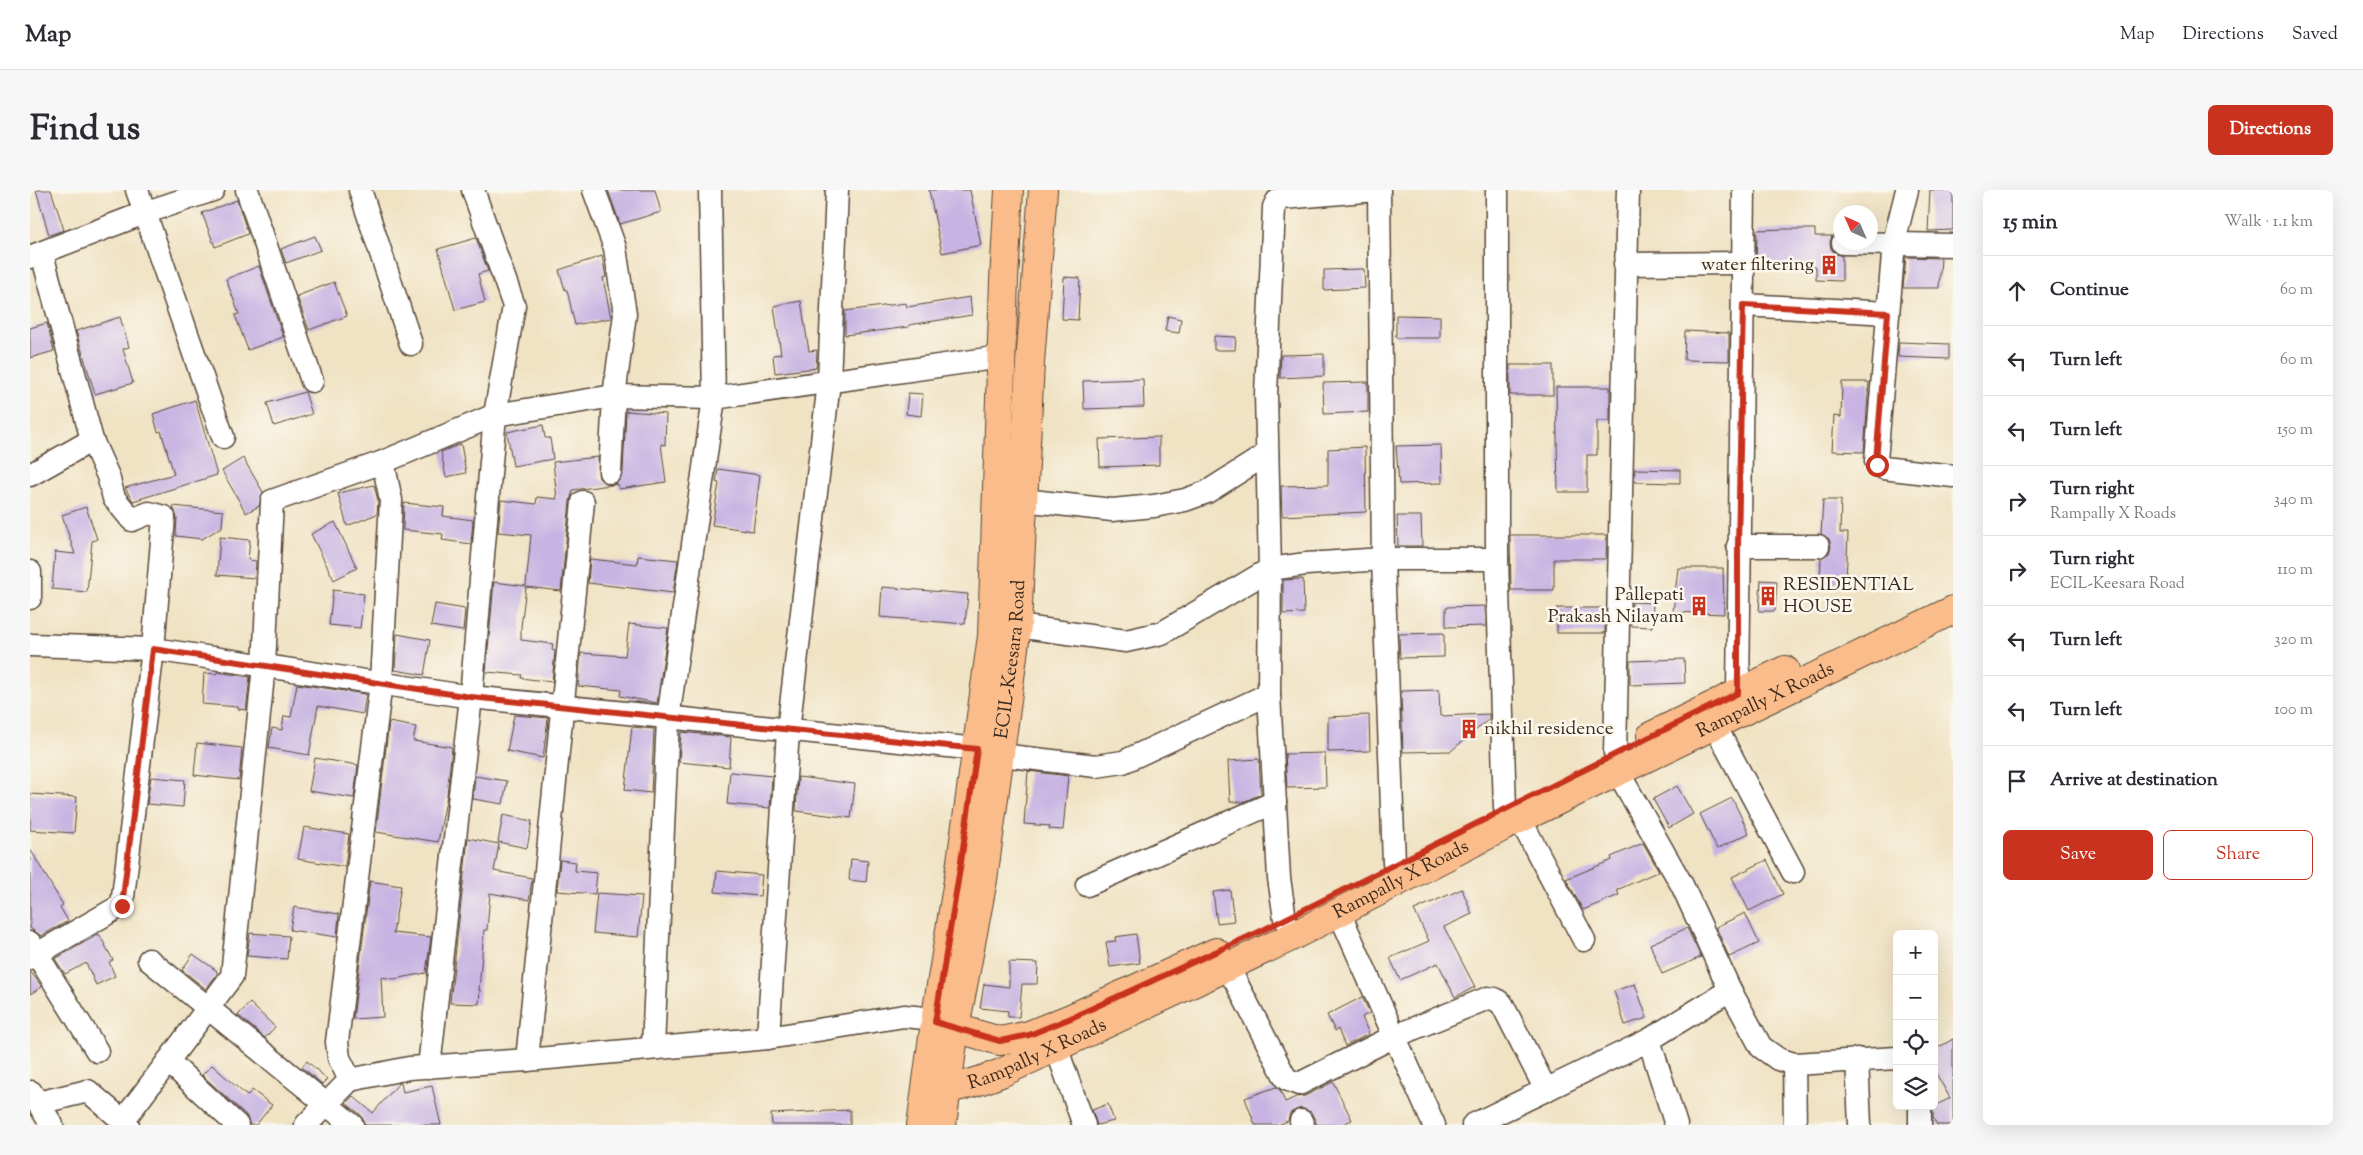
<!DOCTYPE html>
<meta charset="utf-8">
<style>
body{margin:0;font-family:"Sorts Mill Goudy",serif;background:#f7f7f7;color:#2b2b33}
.controls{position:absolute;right:15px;bottom:15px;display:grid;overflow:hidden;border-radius:8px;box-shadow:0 5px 20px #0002}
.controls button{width:45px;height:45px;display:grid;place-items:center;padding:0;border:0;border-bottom:1px solid #e1e1e2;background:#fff;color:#2b2b33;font:25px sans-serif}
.compass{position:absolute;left:1803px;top:15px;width:45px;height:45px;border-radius:50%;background:#fff;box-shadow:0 5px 20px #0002;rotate:315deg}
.stop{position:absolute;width:15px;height:15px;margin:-11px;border:4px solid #c8321e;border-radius:50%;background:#fff}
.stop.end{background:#c8321e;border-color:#fff;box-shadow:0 1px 5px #0008}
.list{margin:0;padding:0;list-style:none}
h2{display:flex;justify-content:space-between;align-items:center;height:65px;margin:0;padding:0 20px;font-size:21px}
h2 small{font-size:16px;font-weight:400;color:#7c7c81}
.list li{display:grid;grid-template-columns:32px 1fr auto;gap:15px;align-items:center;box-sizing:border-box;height:70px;padding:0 20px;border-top:1px solid #e1e1e2}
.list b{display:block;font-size:19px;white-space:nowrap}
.list p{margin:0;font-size:16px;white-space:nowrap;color:#7c7c81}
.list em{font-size:16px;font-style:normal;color:#7c7c81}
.actions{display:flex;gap:10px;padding:15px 20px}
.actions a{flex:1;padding:11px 0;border:1px solid #c8321e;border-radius:8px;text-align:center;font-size:18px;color:#c8321e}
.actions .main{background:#c8321e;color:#fff}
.icon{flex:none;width:28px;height:28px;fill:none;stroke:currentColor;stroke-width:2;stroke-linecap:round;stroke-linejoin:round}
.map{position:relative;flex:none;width:1923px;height:935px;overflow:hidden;border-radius:8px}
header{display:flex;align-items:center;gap:30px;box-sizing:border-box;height:70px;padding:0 25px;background:#fff;border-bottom:1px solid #e1e1e2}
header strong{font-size:24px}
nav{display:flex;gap:28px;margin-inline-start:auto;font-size:18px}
.intro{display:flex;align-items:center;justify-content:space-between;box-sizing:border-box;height:120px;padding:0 30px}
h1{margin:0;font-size:35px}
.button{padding:12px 22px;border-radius:8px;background:#c8321e;color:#fff;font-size:18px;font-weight:700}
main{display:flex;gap:30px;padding:0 30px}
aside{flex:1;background:#fff;border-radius:8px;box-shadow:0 5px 20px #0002}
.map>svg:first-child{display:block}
</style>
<header>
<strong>Map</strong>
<nav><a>Map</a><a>Directions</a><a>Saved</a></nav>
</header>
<div class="intro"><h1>Find us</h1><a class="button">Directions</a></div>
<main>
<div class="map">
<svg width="1923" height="935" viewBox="0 0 1923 935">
<rect width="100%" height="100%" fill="#fbf7ec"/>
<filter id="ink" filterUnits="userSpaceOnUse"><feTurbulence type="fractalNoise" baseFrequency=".02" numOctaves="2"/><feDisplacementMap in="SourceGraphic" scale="10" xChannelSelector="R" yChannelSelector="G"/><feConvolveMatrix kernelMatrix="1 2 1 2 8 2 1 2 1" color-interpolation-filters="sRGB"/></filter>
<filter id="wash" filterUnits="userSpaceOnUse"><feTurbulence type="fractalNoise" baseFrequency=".0096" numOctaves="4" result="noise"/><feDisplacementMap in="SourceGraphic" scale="20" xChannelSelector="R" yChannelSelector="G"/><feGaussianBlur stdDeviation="1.12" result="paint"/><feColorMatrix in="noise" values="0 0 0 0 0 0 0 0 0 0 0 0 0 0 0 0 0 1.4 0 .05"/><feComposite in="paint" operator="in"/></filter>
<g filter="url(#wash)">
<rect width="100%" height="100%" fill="#f0e3c4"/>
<g id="blocks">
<g fill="#c7b4e2">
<path d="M6,0H21L34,40L19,45Z"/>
<path d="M578,0H625L631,22L590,34Z"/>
<path d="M899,0H940L951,55L912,63Z"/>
<path d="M1900,0H1923V40L1898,41Z"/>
<path d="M207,10L218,44L185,57L172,23Z"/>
<path d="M1756,39H1785V46H1802L1800,52L1801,59L1806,64L1812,66V91L1786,90V77H1726L1727,40Z"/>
<path d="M285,46L291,60L256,73L251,59Z"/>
<path d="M446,48L458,81L448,84L455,112L425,120L408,59Z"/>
<path d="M572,66L576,87L573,88L581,128L545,135L537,100H535L529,80Z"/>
<path d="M1876,67L1911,68L1909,98H1873Z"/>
<path d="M229,76L253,147L218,160L205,125L209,124L196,89Z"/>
<path d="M1334,79L1335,98L1294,100V80Z"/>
<path d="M1034,87L1050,88L1048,130L1032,129Z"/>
<path d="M304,92L317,126L279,140L267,106Z"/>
<path d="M940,107L942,125L879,135V137L815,145V121L876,113L877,117Z"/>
<path d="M771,111L779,161L787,160L786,178L745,183L743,165L751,164L744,116Z"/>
<path d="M1366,125L1410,126V148H1366Z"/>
<path d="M1138,126L1151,129L1149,143L1135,141Z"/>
<path d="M90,127L99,157L93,159L103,193L65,204L46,141Z"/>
<path d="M17,133L24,161L0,168V138Z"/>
<path d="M1655,141L1699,143V171L1654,170Z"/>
<path d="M1184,146L1206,147L1205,160H1184Z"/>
<path d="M1869,152L1919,154V169L1868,167Z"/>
<path d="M1294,164V186L1250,188L1251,165Z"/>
<rect x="1480" y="175" width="43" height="30"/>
<path d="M1113,189L1114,217L1054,219L1053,191Z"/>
<path d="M1338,192V222L1294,224L1293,193Z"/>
<path d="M1812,192H1839L1834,262L1802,261L1804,226L1811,227Z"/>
<path d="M1526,197H1580V231H1567V265H1557V302H1528Z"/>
<path d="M275,202L282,224L244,236L237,213Z"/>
<path d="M878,203L893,204L891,226L876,224Z"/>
<path d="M165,210L187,285L103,311L95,298L144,284L131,241L128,242L123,224Z"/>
<path d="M596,221L636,224L635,255L631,254L636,292L589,299L588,294L543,300L540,311L531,401L496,397L491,437V450L523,454L522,460L525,461L522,492L491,488L492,485L456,482L464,392L496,396L501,345L468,342L471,310L506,314L507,307L527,309L523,272L568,267L569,288L579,295L586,293L593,283Z"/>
<path d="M513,235L515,248H520L523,269L483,276L477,242Z"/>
<path d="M1129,247V275L1070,277L1069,249Z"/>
<path d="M431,254L436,283L416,287L411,262Z"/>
<path d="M1411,255L1412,293L1369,294L1366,256Z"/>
<path d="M1335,257L1336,322L1252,326L1251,296L1298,295V259Z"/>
<path d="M213,268L233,302L229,316L216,323L192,281Z"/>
<path d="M688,279L730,285L723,341L682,335L689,293L686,292Z"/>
<path d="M1605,279L1650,280V293L1604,292Z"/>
<path d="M344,295L348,311L347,324L317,336L308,303Z"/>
<path d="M1793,310H1811L1810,343H1818L1816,393L1790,392L1791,368L1799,363L1801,356L1799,349L1791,344Z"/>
<path d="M374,313L414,317L413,326L443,330L441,354L412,350L413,344L373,340Z"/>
<path d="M143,316L193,321L192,337L172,349L146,346L147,328Z"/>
<path d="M56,317L67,349L62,351L57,402L22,399L25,362L45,364L32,325Z"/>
<path d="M1367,326H1391L1392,356H1368Z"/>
<path d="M305,332L327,378L304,390L281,344Z"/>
<path d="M1480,345H1577L1576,369H1524V400H1481Z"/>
<path d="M190,347L220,350L218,370L226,371L225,388L187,385Z"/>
<path d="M608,366L648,370L643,403L558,393L560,369L607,374Z"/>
<path d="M1648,378H1693L1694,424L1643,422Z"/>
<path d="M1273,389L1274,423L1253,424V390Z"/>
<path d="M1731,390L1747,391L1745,421H1729Z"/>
<path d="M852,397L938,404L935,434L850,427Z"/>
<path d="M303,400L334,404L330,438L299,435Z"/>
<path d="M1602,412L1623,413L1622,437L1601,436Z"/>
<path d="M405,414L435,419L433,441L401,436Z"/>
<path d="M1455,416L1456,436L1416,437V417Z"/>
<rect x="1527" y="418" width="48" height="25"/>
<path d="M599,434L638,438L627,513L590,506L591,500L548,496L551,463L595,466Z"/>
<path d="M1414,443V467L1370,468L1369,444Z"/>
<path d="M367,444L400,450L394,485L365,480Z"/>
<path d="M1654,469L1655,493L1600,495V471Z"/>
<path d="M187,482L220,487L216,520L208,519V517L172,514L174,483L186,484Z"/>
<path d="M267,494L336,504L333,524L288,516L279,565L239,558L242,538L252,540L254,526L261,527Z"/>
<path d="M1409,500L1410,526L1459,524V529L1421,561L1373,562L1371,501Z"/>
<path d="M484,525L518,528L513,568L477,561Z"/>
<path d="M1339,525L1340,561L1298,562V527Z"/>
<path d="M359,532L386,537L383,551L422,557L417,605L408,652L346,642Z"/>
<path d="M602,537L624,539L621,603L595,600Z"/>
<path d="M651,542L701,547L699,577L649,572Z"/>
<path d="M167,553L212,558L209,590L164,585Z"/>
<path d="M1295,563L1296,597L1257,598L1255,564Z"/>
<path d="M285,568L328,575L324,608L279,601Z"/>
<path d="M1229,569L1231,604L1213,612H1200L1198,571Z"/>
<path d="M998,581L1038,586L1033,640L1019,639L1020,636L994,634Z"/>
<path d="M700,582L742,586L740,618L697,614Z"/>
<path d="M445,586L477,591L473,614L443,609Z"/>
<path d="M121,587L155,590L153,617L117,614Z"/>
<path d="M768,587L825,594L821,628L766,621Z"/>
<path d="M1647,596L1663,624L1639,638L1623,609Z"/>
<path d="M0,604L47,607L44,643L0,640Z"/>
<path d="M1702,608L1719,643L1687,659L1670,624Z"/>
<path d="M473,625L502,631L497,658L468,652Z"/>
<path d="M274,637L319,644L315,677L268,669Z"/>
<path d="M438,648L469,654L464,681L502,688L499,710L460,703L457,740H454L449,800H450L449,814L420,813Z"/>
<path d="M1613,653L1629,681L1587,700L1589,705L1553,720L1536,689L1582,670L1581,667Z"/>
<path d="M0,659L33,715L30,717L38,731L11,746L0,738Z"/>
<path d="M821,669L838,671L836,692L819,690Z"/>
<path d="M530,670L546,672L545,681L567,683L565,704L527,701Z"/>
<path d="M1737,670L1753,704L1719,721L1702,687Z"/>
<path d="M687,681L732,685L730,706L685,702Z"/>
<path d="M340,691L371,696L363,743L401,747L396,783L364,789L351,787L353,827L323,829Z"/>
<path d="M1432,699L1442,724L1414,737L1445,797L1425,807L1408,773L1370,790L1360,768L1399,751L1384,720Z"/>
<path d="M1200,700L1204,731L1187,733L1183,702Z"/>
<path d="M567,703L612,706L608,747L563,743Z"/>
<path d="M264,717L309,724L307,747L260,740Z"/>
<path d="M1715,723L1729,753L1699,767L1686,737Z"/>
<path d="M1657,738L1671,767L1632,784L1620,754Z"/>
<path d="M220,743L259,746L257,769L217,766Z"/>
<path d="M69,744L83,770L79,772L85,786L66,795L56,773L35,784L25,769Z"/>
<path d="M1106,744L1110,773L1080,777L1076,752L1086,751L1085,747Z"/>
<path d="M163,764L187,781V784L176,799L152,780Z"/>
<path d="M979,772L1008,773L1007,794H992L989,827H978V821L950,818L954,794L979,797Z"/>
<path d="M0,781L12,797L0,804Z"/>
<path d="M1605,794L1617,828L1595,835L1584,801Z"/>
<path d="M1332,807L1340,823L1332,827L1339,844L1315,856L1308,839L1305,841L1297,825Z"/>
<path d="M220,813L245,837L235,848L208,825Z"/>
<path d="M1923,849V935H1907L1903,928V917L1920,908L1904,880V860Z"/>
<path d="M277,871L297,889L292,894L272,877Z"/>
<path d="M182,875L217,906L222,900L242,915L226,935H220L216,925L172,885Z"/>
<path d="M1303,892L1322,930L1310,935H1287L1281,922L1271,918L1260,923L1258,931L1248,935H1225L1215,908L1246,897L1250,900L1255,912L1266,907L1275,906Z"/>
<path d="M369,893H371L373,902L402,896L411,935H335L331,925L316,913L323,906L343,923Z"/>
<path d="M1078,914L1084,931L1067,935L1062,920Z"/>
<path d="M820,920V935H742L741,924Z"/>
</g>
</g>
</g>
<g filter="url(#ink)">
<use href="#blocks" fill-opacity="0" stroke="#564637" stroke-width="1"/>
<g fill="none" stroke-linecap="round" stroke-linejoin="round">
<defs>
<g id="minor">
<path d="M107,0L193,247"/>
<path d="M217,0L282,191"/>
<path d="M330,0L381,154"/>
<path d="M564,0L585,58L595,124L584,206L580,282"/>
<path d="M1349,0L1353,369L1364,673"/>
<path d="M1467,0V369L1475,618"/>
<path d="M1877,0L1864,52L1846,271L1853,278L1923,286"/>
<path d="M1813,53L1923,55"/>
<path d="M0,67L114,23L183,0"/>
<path d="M1595,74L1711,73"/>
<path d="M1713,115L1858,123"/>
<path d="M0,285L62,250"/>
<path d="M993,310L1082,320L1124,316L1155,310L1177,302L1237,264"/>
<path d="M1708,356H1788"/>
<path d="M0,382V408"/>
<path d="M987,436L1096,451L1132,443L1240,379L1276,374L1353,369H1467"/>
<path d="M0,455L123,459L441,507L947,559"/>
<path d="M1708,503L1714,0"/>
<path d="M1685,536L1763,682"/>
<path d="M1585,563L1598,0"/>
<path d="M971,565L1066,576L1093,572L1239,504"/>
<path d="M1588,582L1652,695L1700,800L1731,857L1748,869L1764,874L1765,935"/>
<path d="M1490,629L1554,750"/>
<path d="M1057,695L1245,612"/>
<path d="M1309,722L1404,935"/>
<path d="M1255,729L1249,688L1239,504L1240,379L1236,204L1244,17L1247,11L1253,8L1346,0"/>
<path d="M0,753L67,861"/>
<path d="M0,768L92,715L123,459L134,327L119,323L102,330L84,308L78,286L62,250L12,64"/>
<path d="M119,770L322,935"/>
<path d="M1196,778L1206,792L1256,889L1269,894L1363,847L1458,808L1465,809L1472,814L1516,900"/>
<path d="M1021,843L1054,935"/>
<path d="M738,848L758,541L799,192L807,0"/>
<path d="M1619,850L1646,935"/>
<path d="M623,857L638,529L684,208L680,0"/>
<path d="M1827,869L1830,935"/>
<path d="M497,870L553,312"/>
<path d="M138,871L207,935"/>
<path d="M1764,874L1867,868"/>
<path d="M399,877L441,507L465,225L484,116L443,0"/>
<path d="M320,890L309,868L307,852L351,492L361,310L353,272"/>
<path d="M1,902L22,935"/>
<path d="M8,913L58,901L93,931"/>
<path d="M1890,916V935"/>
<path d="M1271,931L1273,935"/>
<path d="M98,935L93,931L202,786L234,476L242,311L353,272L465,225L584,206L684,208L971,167"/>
<path d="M276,935L320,890L379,878L497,870L738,848L874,826L895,828L905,832"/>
<path d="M1443,935L1619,850L1700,800"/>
</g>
<g id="major">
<path d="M1621,546L1755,480"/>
<path d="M905,832L970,851L999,845L1041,828L1186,762"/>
<path id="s1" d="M896,901C923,900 946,893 971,883L1259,748L1473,637L1923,420"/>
<path d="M891,935L905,832L931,672L962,446L974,90L979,0"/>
<path id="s2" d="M912,935L925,838L953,690L987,436L1000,173L1013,0"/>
</g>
</defs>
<use href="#minor" stroke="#564637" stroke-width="25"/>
<use href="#major" stroke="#564637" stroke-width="30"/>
<use href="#minor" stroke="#fff" stroke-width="22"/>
<use href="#major" stroke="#f9bc8a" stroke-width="28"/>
</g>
</g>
<g fill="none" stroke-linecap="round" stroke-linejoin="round" filter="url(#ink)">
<path stroke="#c8321e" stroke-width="6" d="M92,716L123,459L441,507L947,559L931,672L905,832L970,851L999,845L1041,828L1231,741L1708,503V356L1713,115L1858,123L1846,271L1847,275"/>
</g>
<defs>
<symbol id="building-bare" viewBox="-9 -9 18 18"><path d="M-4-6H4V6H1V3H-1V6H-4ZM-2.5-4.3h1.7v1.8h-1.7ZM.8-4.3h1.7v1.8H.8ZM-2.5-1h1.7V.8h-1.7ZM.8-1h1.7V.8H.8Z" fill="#c8321e" stroke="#fbf7ec" stroke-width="2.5" paint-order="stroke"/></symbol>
</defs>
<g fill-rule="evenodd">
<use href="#building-bare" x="1785" y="61" width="28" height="28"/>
<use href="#building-bare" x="1724" y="392" width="28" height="28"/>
<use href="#building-bare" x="1655" y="402" width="28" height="28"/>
<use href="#building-bare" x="1425" y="525" width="28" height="28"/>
</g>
<g text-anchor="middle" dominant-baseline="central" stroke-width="5" stroke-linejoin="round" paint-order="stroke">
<g font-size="19" fill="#3b2a1e" stroke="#fbf7ec" text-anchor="end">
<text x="1784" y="75">water filtering</text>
<text x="1753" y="395" text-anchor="start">RESIDENTIAL<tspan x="1753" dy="22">HOUSE</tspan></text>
<text x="1654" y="405">Pallepati<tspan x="1654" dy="22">Prakash Nilayam</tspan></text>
<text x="1454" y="539" text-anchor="start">nikhil residence</text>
</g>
<g font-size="19" fill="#3b2a1e" stroke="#fbf7ec">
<text stroke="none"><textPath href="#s2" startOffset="471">ECIL-Keesara Road</textPath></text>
<text stroke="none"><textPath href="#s1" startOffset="928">Rampally X Roads</textPath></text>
<text stroke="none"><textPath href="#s1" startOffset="522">Rampally X Roads</textPath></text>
<text stroke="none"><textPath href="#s1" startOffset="118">Rampally X Roads</textPath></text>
</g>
</g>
</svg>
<div class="controls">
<button>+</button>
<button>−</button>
<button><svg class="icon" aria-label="locate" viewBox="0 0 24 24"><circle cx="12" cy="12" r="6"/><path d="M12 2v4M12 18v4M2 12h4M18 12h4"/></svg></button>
<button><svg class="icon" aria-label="layers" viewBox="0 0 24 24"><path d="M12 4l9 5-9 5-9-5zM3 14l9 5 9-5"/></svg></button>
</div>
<svg class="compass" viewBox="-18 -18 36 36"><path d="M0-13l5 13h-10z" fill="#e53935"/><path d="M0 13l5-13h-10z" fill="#7c7c81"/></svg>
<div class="stop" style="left:1847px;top:275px"></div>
<div class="stop end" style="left:92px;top:716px"></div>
</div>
<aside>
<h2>15 min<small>Walk · 1.1 km</small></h2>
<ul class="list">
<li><svg class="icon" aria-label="ahead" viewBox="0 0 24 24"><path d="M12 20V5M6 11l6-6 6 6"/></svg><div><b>Continue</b></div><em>60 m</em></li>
<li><svg class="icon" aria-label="left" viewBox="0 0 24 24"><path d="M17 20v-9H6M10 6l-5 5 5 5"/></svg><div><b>Turn left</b></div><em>60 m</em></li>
<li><svg class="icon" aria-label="left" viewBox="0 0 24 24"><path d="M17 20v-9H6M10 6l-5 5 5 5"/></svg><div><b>Turn left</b></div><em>150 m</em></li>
<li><svg class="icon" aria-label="right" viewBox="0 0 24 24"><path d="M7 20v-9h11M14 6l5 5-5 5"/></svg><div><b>Turn right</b><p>Rampally X Roads</p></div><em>340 m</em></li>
<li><svg class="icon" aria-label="right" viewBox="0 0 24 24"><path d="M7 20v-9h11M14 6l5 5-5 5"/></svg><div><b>Turn right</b><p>ECIL-Keesara Road</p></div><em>110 m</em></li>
<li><svg class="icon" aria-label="left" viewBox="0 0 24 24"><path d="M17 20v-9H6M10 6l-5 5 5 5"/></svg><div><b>Turn left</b></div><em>320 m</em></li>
<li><svg class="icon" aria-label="left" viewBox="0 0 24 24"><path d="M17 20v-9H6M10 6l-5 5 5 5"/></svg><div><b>Turn left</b></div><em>100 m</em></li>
<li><svg class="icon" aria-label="arrive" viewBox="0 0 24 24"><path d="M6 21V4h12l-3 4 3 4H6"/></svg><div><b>Arrive at destination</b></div></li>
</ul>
<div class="actions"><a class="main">Save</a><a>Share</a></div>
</aside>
</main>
